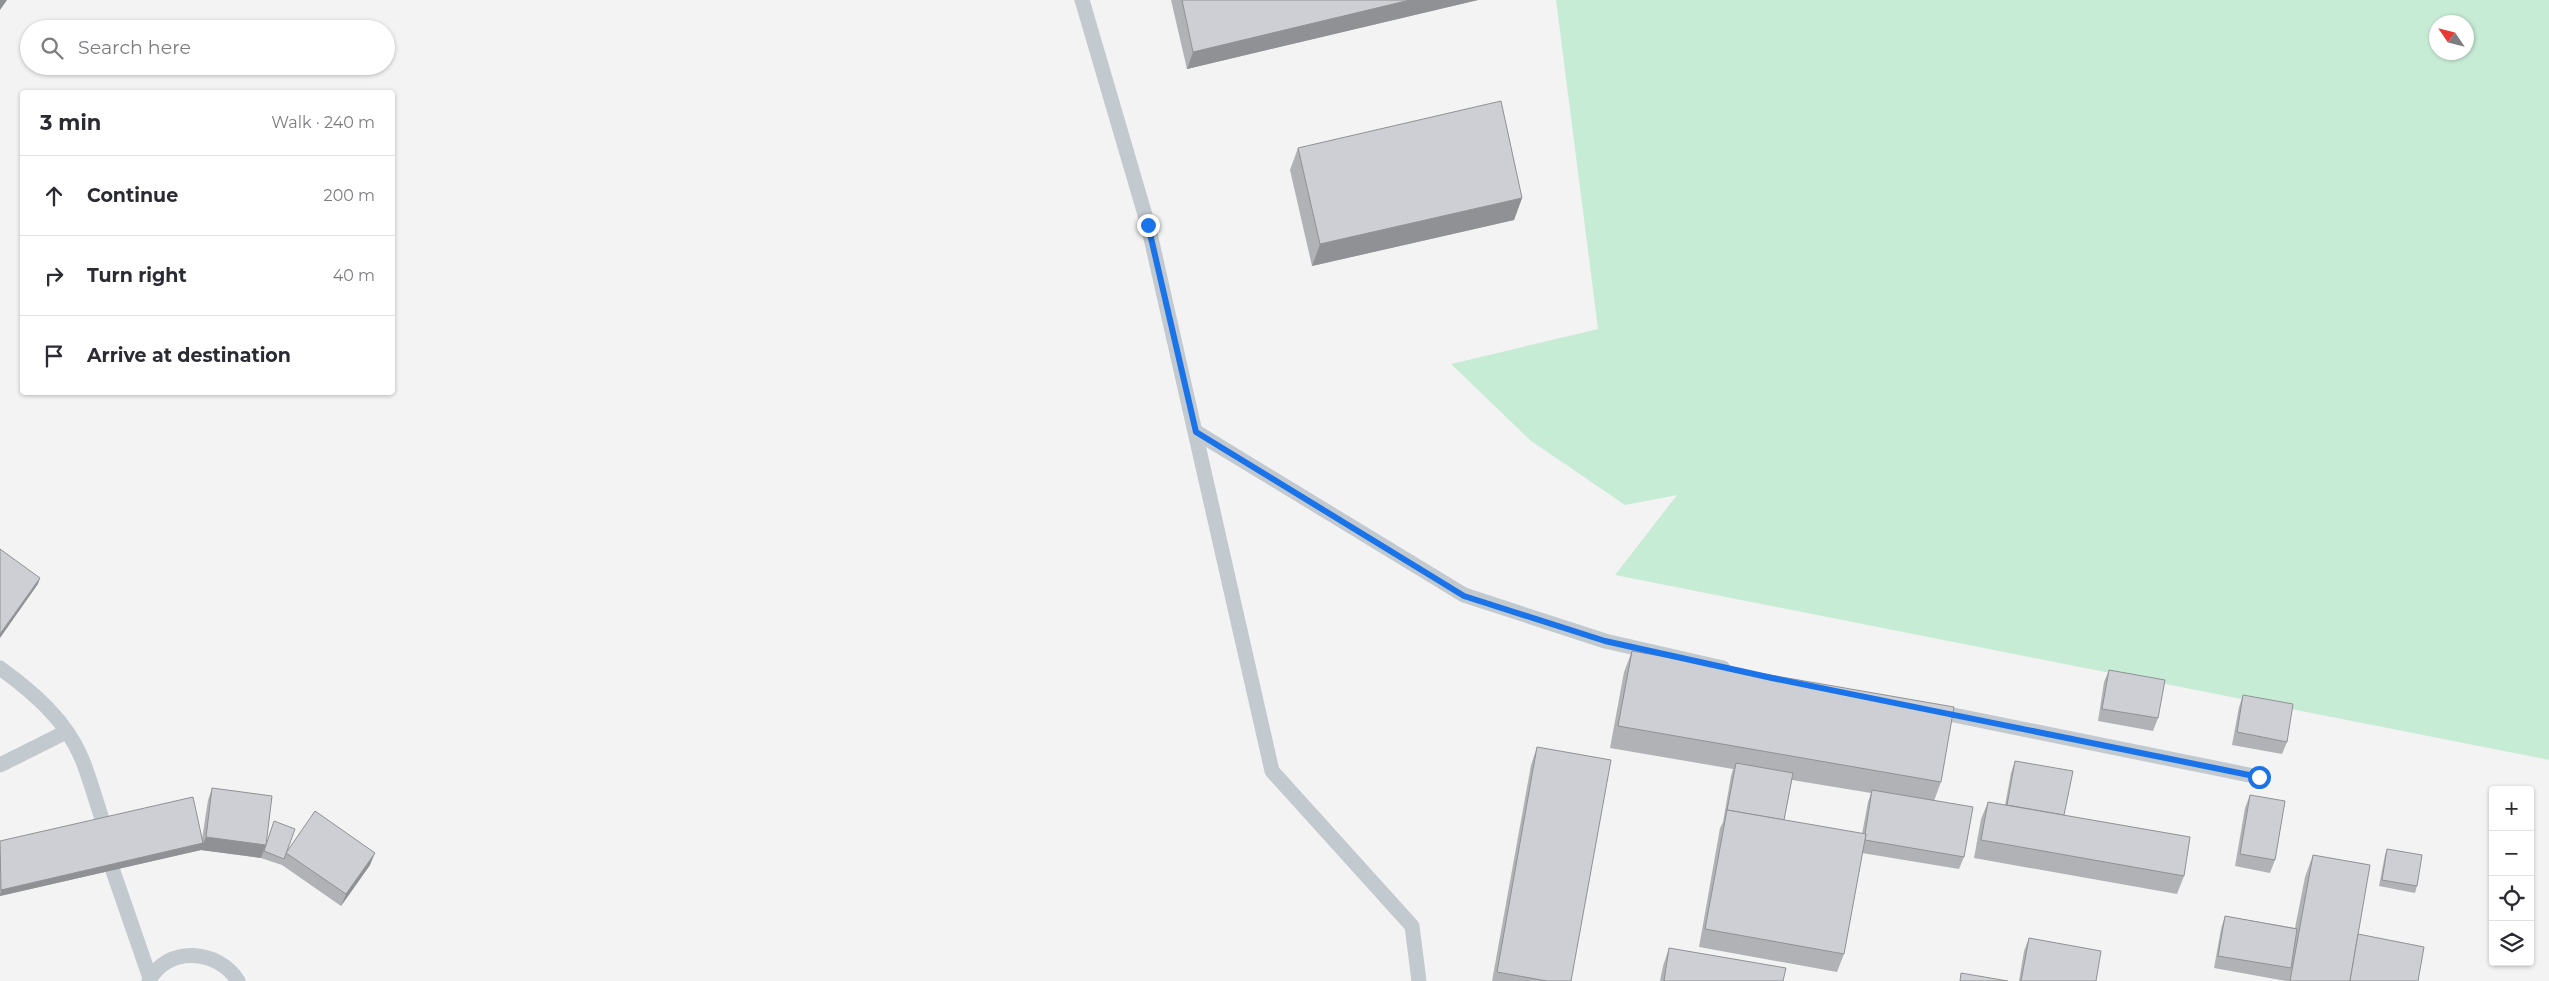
<!DOCTYPE html>
<meta charset="utf-8">
<style>
body{margin:0;font-family:Montserrat,sans-serif;background:#f2f2f3;color:#2b2b33}
.controls{position:absolute;right:15px;bottom:15px;display:grid;overflow:hidden;border-radius:5px;box-shadow:0 1px 4px #0004}
.controls button{width:45px;height:45px;display:grid;place-items:center;padding:0;border:0;border-bottom:1px solid #e1e1e2;background:#fff;color:#2b2b33;font:25px sans-serif}
.compass{position:absolute;left:2429px;top:15px;width:45px;height:45px;border-radius:50%;background:#fff;box-shadow:0 1px 4px #0004;rotate:305deg}
.stop{position:absolute;width:15px;height:15px;margin:-11px;border:4px solid #1a73e8;border-radius:50%;background:#fff}
.stop.end{background:#1a73e8;border-color:#fff;box-shadow:0 1px 5px #0008}
.list{margin:0;padding:0;list-style:none}
h2{display:flex;justify-content:space-between;align-items:center;height:65px;margin:0;padding:0 20px;font-size:21px}
h2 small{font-size:16px;font-weight:400;color:#7c7c81}
.list li{display:grid;grid-template-columns:32px 1fr auto;gap:15px;align-items:center;box-sizing:border-box;height:80px;padding:0 20px;border-top:1px solid #e1e1e2}
.list b{display:block;font-size:19px;white-space:nowrap}
.list em{font-size:16px;font-style:normal;color:#7c7c81}
.icon{flex:none;width:28px;height:28px;fill:none;stroke:currentColor;stroke-width:2;stroke-linecap:round;stroke-linejoin:round}
.map{position:relative;flex:none;width:2549px;height:981px;overflow:hidden}
.search{position:absolute;background:#fff;box-shadow:0 1px 4px #0004;left:20px;top:20px;width:375px;height:55px;display:flex;align-items:center;gap:12px;box-sizing:border-box;padding:0 18px;border-radius:28px;color:#7c7c81;font-size:19px}
.panel{position:absolute;background:#fff;box-shadow:0 1px 4px #0004;left:20px;top:90px;width:375px;height:305px;border-radius:5px}
.map>svg:first-child{display:block}
</style>
<div class="map">
<svg width="2549" height="981" viewBox="0 0 2549 981">
<rect width="100%" height="100%" fill="#f4f3f3"/>
<path fill="#c7ecd6" fill-rule="evenodd" d="M1556,0H2549V760L1615,575L1677,495L1625,505L1531,441L1451,364L1598,329ZM2436,22H2466V52H2436Z"/>
<g fill="none" stroke-linecap="round" stroke-linejoin="round">
<g stroke="#c2c9cf" stroke-width="15">
<path d="M1082,0L1148,225L1272,771L1412,926L1419,981"/>
<path d="M1196,432L1464,595L1605,641L1723,668"/>
<path d="M0,668C33,692 66,720 82,759C90,779 96,801 103,822"/>
<path d="M1934,711L2259,777"/>
<path d="M0,765L66,732"/>
<path d="M113,871L150,978"/>
<path d="M149,981C167,945 218,949 238,981"/>
</g>
</g>
<g fill="#b0b2b6" fill-rule="evenodd">
<path d="M1171,0H1478L1187,69Z"/>
<path d="M1298,148L1522,198L1514,220L1312,266L1290,170Z"/>
<path d="M1632,651L1941,782L1934,801L1964,857L1959,869L1862,853L1844,954L1837,972L1699,947L1720,828L1723,822L1731,776L1733,769L1610,748L1624,672ZM1792,780L1871,793L1868,802L1862,834L1784,820Z"/>
<path d="M2109,670L2158,718L2153,731L2098,721L2104,682Z"/>
<path d="M2243,695L2287,742L2282,754L2232,745L2239,707Z"/>
<path d="M1537,747L1571,981H1492L1531,765Z"/>
<path d="M2015,761L2064,815L2184,876L2177,894L1974,858L1981,819L1988,802L2005,805L2011,773Z"/>
<path d="M212,788L266,844L286,853L370,865L341,906L282,865L261,858L201,850L0,896V841L202,839L208,800Z"/>
<path d="M2250,795L2275,860L2270,873L2235,866L2245,808Z"/>
<path d="M2387,849L2417,886L2415,893L2379,886L2385,855Z"/>
<path d="M2313,855L2358,934L2418,981H2286L2214,968L2221,929L2225,916L2295,928L2305,877Z"/>
<path d="M2029,938L2096,981H2019L2024,951Z"/>
<path d="M1669,948L1783,981H1660L1663,966Z"/>
</g>
<g fill="#909194">
<path d="M0,0H7L0,10Z"/>
<path d="M1410,0H1478L1187,69L1193,52Z"/>
<path d="M1522,198L1514,220L1312,266L1320,244Z"/>
<path d="M40,578L38,584L0,638V634Z"/>
<path d="M206,837L266,845L261,858L201,850L0,896L1,890L203,843Z"/>
<path d="M375,853L370,865L341,906L346,894Z"/>
</g>
<g fill="#cdcfd4" stroke="#909194">
<path d="M1182,0H1410L1193,52Z"/>
<path d="M1501,101L1522,198L1320,244L1298,148Z"/>
<path d="M0,549L40,578L0,634Z"/>
<path d="M1632,651L1954,707L1941,782L1618,726Z"/>
<path d="M2109,670L2165,680L2158,718L2102,709Z"/>
<path d="M2243,695L2293,704L2287,742L2237,732Z"/>
<path d="M1537,747L1611,760L1571,981H1547L1497,972Z"/>
<path d="M2015,761L2073,771L2064,815L2007,805Z"/>
<path d="M1736,763L1793,773L1784,820L1727,810Z"/>
<path d="M212,788L272,796L266,845L206,837Z"/>
<path d="M1872,790L1973,807L1964,857L1865,840L1866,834H1865Z"/>
<path d="M2250,795L2285,801L2275,860L2240,854Z"/>
<path d="M193,797L203,843L1,890L0,841Z"/>
<path d="M1988,802L2190,837L2184,876L1981,840Z"/>
<path d="M1727,810L1866,834L1844,954L1705,929Z"/>
<path d="M315,811L375,853L346,894L286,853Z"/>
<path d="M274,821L295,829L284,859L264,851Z"/>
<path d="M2387,849L2422,855L2417,886L2382,880Z"/>
<path d="M2313,855L2370,865L2350,981H2290Z"/>
<path d="M2225,916L2297,929L2291,968L2218,956Z"/>
<path d="M2358,934L2424,947L2418,981H2350Z"/>
<path d="M2029,938L2101,951L2096,981H2021Z"/>
<path d="M1669,948L1786,968L1783,981H1664Z"/>
<path d="M1961,973L2008,981H1960Z"/>
</g>
<g fill="none" stroke-linecap="round" stroke-linejoin="round">
<path stroke="#1a73e8" stroke-width="6" d="M1148,225L1196,432L1464,596L1605,641L1772,678L2259,777"/>
</g>
</svg>
<div class="controls">
<button>+</button>
<button>−</button>
<button><svg class="icon" aria-label="locate" viewBox="0 0 24 24"><circle cx="12" cy="12" r="6"/><path d="M12 2v4M12 18v4M2 12h4M18 12h4"/></svg></button>
<button><svg class="icon" aria-label="layers" viewBox="0 0 24 24"><path d="M12 4l9 5-9 5-9-5zM3 14l9 5 9-5"/></svg></button>
</div>
<svg class="compass" viewBox="-18 -18 36 36"><path d="M0-13l5 13h-10z" fill="#e53935"/><path d="M0 13l5-13h-10z" fill="#7c7c81"/></svg>
<div class="stop" style="left:2259px;top:777px"></div>
<div class="stop end" style="left:1148px;top:225px"></div>
<div class="search"><svg class="icon" aria-label="search" viewBox="0 0 24 24"><circle cx="10" cy="10" r="6"/><path d="M15 15l6 6"/></svg>Search here</div>
<section class="panel">
<h2>3 min<small>Walk · 240 m</small></h2>
<ul class="list">
<li><svg class="icon" aria-label="ahead" viewBox="0 0 24 24"><path d="M12 20V5M6 11l6-6 6 6"/></svg><div><b>Continue</b></div><em>200 m</em></li>
<li><svg class="icon" aria-label="right" viewBox="0 0 24 24"><path d="M7 20v-9h11M14 6l5 5-5 5"/></svg><div><b>Turn right</b></div><em>40 m</em></li>
<li><svg class="icon" aria-label="arrive" viewBox="0 0 24 24"><path d="M6 21V4h12l-3 4 3 4H6"/></svg><div><b>Arrive at destination</b></div></li>
</ul>
</section>
</div>
